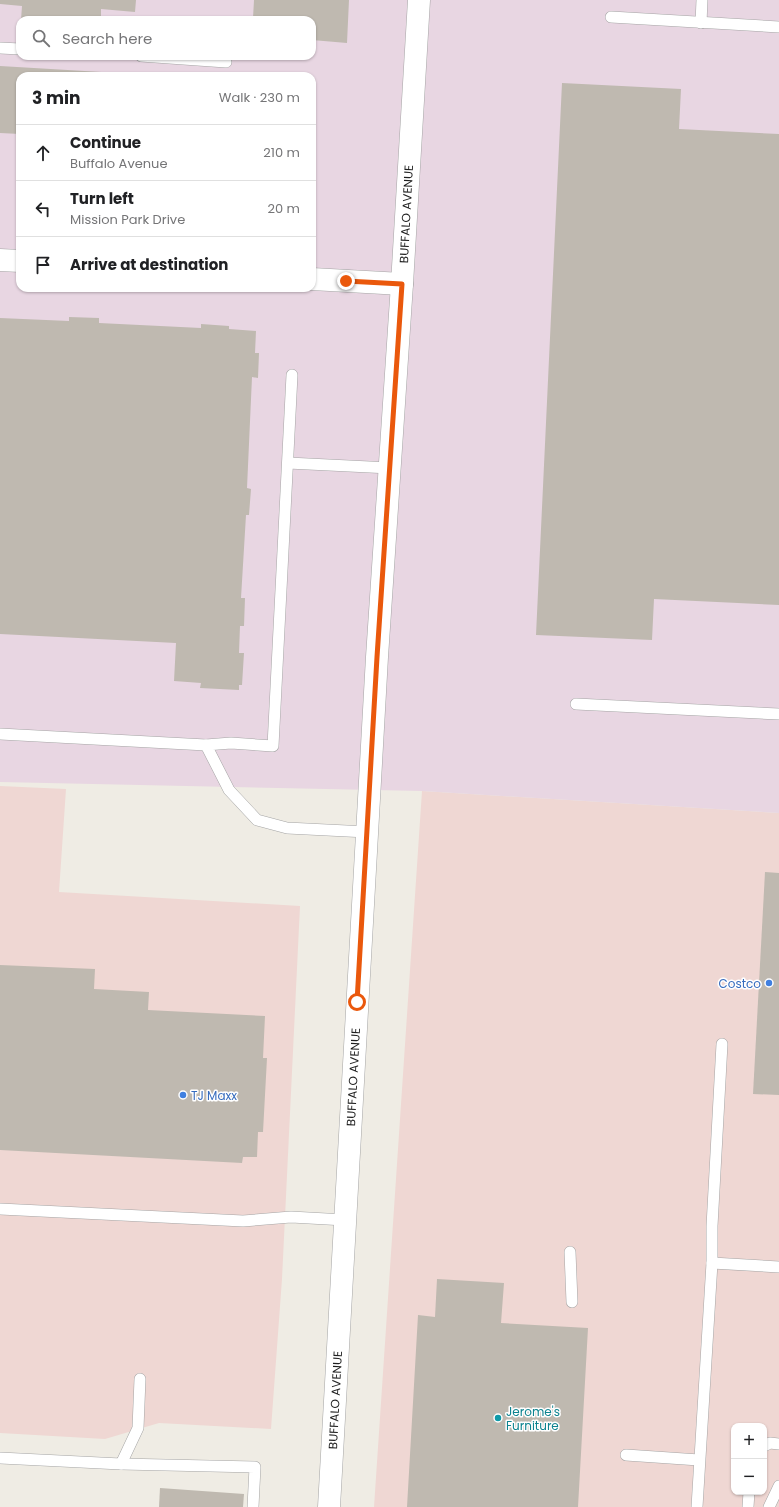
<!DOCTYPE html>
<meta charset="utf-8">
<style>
body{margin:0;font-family:Poppins,sans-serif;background:#f6f6f6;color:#202124}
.controls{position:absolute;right:12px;bottom:12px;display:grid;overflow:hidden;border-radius:8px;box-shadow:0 1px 3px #0004}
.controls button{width:36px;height:36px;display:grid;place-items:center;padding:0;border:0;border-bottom:1px solid #e0e0e0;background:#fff;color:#202124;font:20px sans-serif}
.stop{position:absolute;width:12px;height:12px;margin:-9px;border:3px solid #ea580c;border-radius:50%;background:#fff}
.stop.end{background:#ea580c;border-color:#fff;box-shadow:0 1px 4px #0008}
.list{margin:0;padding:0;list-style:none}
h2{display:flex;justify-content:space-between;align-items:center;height:52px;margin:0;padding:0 16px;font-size:17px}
h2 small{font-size:13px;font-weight:400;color:#757577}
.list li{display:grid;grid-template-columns:26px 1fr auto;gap:12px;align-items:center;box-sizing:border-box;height:56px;padding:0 16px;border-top:1px solid #e0e0e0}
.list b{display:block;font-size:15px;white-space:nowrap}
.list p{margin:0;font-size:13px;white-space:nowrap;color:#757577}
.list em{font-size:13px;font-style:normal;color:#757577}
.icon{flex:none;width:22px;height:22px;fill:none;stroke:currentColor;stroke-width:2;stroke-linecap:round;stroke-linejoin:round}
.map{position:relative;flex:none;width:779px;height:1507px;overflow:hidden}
.search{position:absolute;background:#fff;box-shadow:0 1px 3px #0004;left:16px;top:16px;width:300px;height:44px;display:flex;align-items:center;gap:10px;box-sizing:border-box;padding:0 14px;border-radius:12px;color:#757577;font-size:15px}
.panel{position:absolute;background:#fff;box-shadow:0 1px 3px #0004;left:16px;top:72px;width:300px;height:220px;border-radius:12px}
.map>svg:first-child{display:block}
</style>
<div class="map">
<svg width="779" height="1507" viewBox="0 0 779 1507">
<rect width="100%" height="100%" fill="#efece4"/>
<g fill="#efd7d3" fill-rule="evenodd">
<path d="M0,786L66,789L59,892L300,906L282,1279L271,1429L159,1423L105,1439L0,1433Z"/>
<path d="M422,791L779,813V1507H374ZM734,1426H764V1492H734Z"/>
</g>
<path fill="#e8d6e2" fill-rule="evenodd" d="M0,0H779V813L422,791L0,782ZM20,20H312V56H20ZM20,76H312V288H20Z"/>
<g fill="#bfb9b0">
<path d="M0,0H136L135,12L101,9V20H21L22,6L0,4Z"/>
<path d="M254,0H349L347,43L312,40V20L253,18Z"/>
<path d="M0,66L152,75V76H20V134L0,133Z"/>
<path d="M562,83L681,89L679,129L779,134V605L654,599L652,640L536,635Z"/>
<path d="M69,317L99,318V323L201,328V324L229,326V329L256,331L255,353H259L258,378L252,377L247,488L251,489L249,515H246L241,598H245L244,626H240L239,653H244L242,685H239V690L200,688L201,683L174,681L176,643L0,634V318L69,321Z"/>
<path d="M765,872L779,873V1095L753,1094Z"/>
<path d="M0,965L95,969L94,989L149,992L148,1010L265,1016L263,1058H267L263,1132H258L257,1157H243L242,1163L0,1150Z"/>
<path d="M437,1279L504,1283L501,1323L588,1328L578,1507H407L418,1315L435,1317Z"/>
<path d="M160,1488L244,1494L243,1507H159Z"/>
</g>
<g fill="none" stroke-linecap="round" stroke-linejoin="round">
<defs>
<g id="service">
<path d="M611,17L779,27"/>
<path d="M701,23L702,0"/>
<path d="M0,48L20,49"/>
<path d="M141,56L226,62"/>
<path d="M292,375L273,746L231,743L206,745L229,790L257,820L287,828L367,832"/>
<path d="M288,463L390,468"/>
<path d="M576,704L779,714"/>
<path d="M0,734L206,745"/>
<path d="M0,1209L243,1221L291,1217L345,1220"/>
<path d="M570,1252L572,1302"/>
<path d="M712,1263L779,1267"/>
<path d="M764,1446L770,1443L779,1444"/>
<path d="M626,1455L699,1460"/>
<path d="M0,1458L121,1464L138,1428L140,1379"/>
<path d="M121,1464L255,1467L253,1507"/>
<path d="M697,1507L712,1263V1226L722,1044"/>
<path d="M748,1507L749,1492"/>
<path d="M769,1507L779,1486"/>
</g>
<g id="minor">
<path d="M0,260L20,261"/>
<path d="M312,279L402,284"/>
</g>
<path id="tertiary" d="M329,1507L377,657L402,284L419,0"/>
</defs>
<use href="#service" stroke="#a5a5a5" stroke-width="12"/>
<use href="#minor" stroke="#a5a5a5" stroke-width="23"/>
<use href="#tertiary" stroke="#a5a5a5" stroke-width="23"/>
<use href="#service" stroke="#fff" stroke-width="11"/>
<use href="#minor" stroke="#fff" stroke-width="22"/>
<use href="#tertiary" stroke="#fff" stroke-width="22"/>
</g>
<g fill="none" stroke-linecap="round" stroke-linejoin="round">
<path stroke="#ea580c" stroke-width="5" d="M346,281L402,284L377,657L357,1002"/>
</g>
<g fill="#3f7fe0" stroke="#fff" stroke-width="1.5">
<circle cx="769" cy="983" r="4"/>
<circle cx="183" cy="1095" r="4"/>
</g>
<circle fill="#0f9aa8" stroke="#fff" stroke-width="1.5" cx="498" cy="1418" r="4"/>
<g text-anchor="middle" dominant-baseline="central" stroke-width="3" stroke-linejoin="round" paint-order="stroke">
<g font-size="12" fill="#1e1e1e" stroke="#fff">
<text transform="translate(406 214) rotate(-87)">BUFFALO AVENUE</text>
<text transform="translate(353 1077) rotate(-87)">BUFFALO AVENUE</text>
<text transform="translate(335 1400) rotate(-87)">BUFFALO AVENUE</text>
</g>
<g font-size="12" fill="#366cbe" stroke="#fff" text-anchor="end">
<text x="761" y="983">Costco</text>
<text x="191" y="1095" text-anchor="start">TJ Maxx</text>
</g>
<g font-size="12" fill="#0d838f" stroke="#fff" text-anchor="start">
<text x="506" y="1411">Jerome's<tspan x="506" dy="14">Furniture</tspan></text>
</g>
</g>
</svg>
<div class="controls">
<button>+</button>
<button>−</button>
</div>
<div class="stop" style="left:357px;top:1002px"></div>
<div class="stop end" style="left:346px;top:281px"></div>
<div class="search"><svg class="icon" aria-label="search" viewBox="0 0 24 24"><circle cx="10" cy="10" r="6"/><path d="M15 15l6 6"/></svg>Search here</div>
<section class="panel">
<h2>3 min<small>Walk · 230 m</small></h2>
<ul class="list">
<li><svg class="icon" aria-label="ahead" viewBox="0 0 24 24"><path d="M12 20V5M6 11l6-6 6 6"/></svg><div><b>Continue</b><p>Buffalo Avenue</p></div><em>210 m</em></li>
<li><svg class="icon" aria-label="left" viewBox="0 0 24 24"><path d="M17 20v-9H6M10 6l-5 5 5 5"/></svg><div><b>Turn left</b><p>Mission Park Drive</p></div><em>20 m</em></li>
<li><svg class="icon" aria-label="arrive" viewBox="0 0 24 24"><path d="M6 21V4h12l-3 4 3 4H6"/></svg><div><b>Arrive at destination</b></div></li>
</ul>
</section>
</div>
